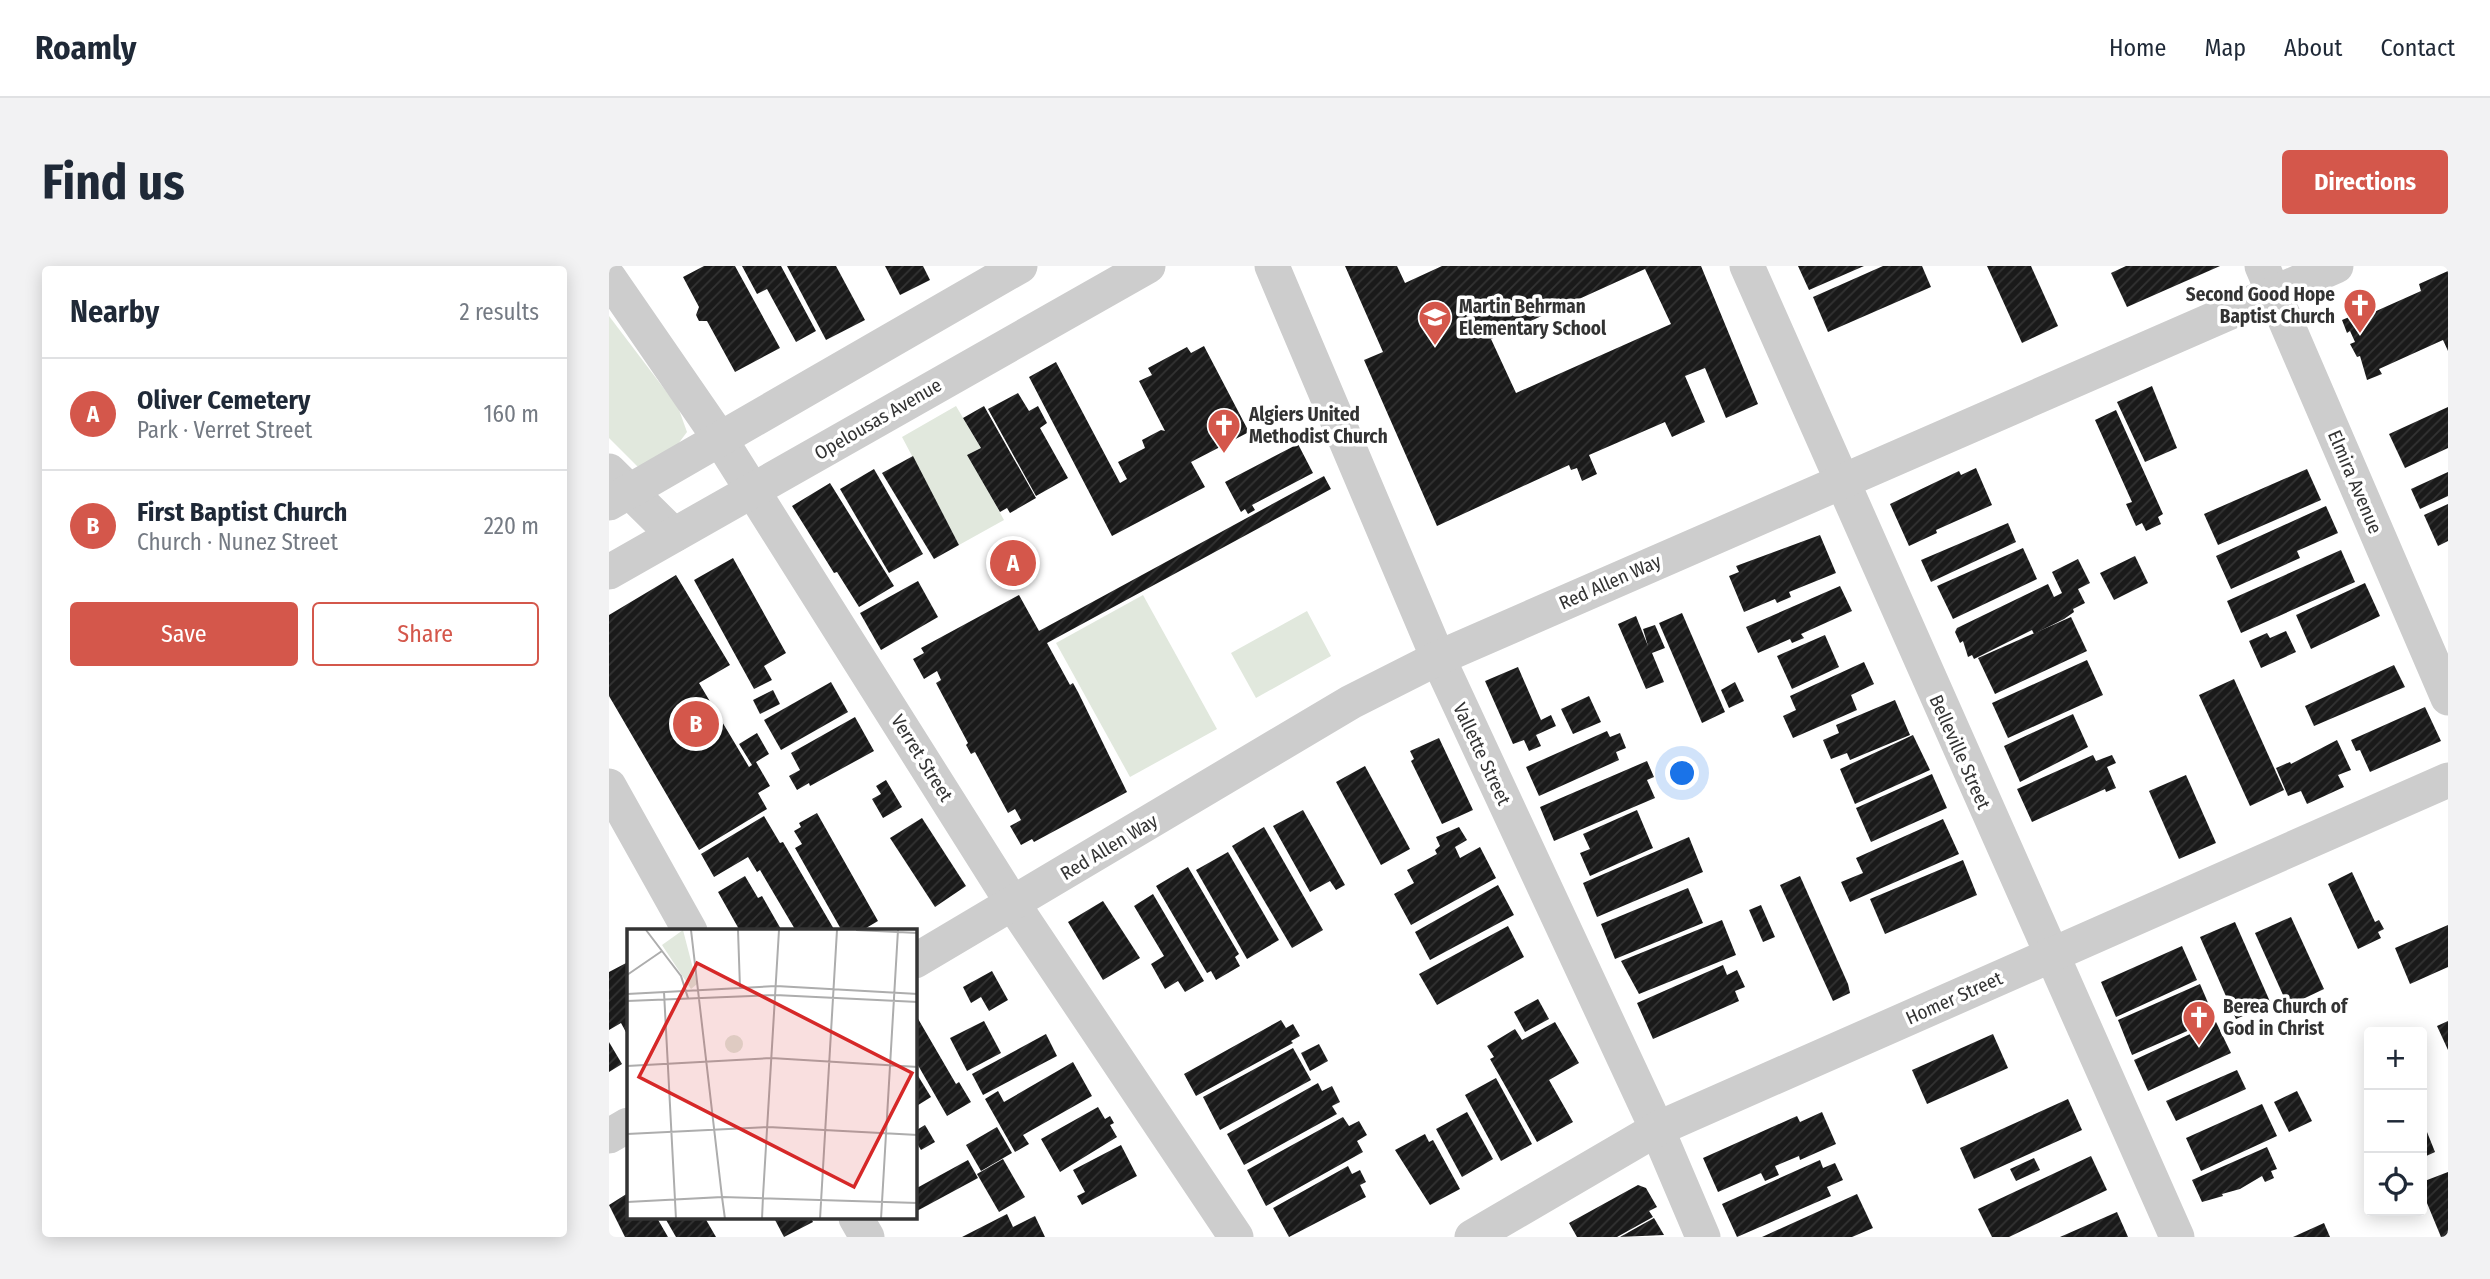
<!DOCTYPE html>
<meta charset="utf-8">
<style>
body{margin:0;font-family:"Fira Sans Condensed",sans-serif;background:#f2f2f3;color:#1f2937}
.controls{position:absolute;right:21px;bottom:21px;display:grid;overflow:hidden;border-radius:7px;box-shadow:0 4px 18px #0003}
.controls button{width:63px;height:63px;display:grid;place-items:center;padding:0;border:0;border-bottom:2px solid #e0e1e3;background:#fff;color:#1f2937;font:35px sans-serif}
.you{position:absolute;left:1074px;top:508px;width:24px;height:24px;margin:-18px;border:5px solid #fff;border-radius:50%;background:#1a73e8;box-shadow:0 0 0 10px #1a73e833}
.badge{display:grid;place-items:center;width:46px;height:46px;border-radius:50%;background:#d4574b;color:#fff;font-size:23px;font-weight:700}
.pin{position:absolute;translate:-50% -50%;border:4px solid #fff;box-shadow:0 2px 7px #0006}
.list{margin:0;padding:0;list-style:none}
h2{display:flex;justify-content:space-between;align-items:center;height:91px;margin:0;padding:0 28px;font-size:30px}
h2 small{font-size:23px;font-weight:400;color:#747a83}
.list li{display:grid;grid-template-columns:46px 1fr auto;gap:21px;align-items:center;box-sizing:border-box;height:112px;padding:0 28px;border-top:2px solid #e0e1e3}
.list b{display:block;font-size:26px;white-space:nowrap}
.list p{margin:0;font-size:23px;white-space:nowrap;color:#747a83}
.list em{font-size:23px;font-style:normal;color:#747a83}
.actions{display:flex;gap:14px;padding:21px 28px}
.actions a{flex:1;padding:16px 0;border:2px solid #d4574b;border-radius:7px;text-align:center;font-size:24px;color:#d4574b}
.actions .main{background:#d4574b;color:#fff}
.icon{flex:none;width:38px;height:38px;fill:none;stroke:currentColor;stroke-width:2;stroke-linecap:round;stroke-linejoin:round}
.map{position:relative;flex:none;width:1839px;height:971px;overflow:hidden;border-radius:7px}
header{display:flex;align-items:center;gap:42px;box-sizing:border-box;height:98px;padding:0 35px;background:#fff;border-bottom:2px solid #e0e1e3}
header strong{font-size:33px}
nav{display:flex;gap:38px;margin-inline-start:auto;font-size:24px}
.intro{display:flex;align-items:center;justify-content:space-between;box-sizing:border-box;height:168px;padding:0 42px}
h1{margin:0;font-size:49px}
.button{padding:18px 32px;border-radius:7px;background:#d4574b;color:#fff;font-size:24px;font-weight:700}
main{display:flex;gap:42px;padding:0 42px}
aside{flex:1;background:#fff;border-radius:7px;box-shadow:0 4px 18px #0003}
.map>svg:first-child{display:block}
</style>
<header>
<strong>Roamly</strong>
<nav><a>Home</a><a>Map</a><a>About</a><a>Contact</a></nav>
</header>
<div class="intro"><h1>Find us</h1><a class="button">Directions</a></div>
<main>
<aside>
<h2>Nearby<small>2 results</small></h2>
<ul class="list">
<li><span class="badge">A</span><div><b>Oliver Cemetery</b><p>Park · Verret Street</p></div><em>160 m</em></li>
<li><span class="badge">B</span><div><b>First Baptist Church</b><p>Church · Nunez Street</p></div><em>220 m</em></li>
</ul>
<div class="actions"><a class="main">Save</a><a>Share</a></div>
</aside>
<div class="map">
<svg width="1839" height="971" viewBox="0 0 1839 971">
<defs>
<pattern id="building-hatch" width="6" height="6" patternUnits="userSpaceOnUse" patternTransform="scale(1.75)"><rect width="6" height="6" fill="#1a1a1a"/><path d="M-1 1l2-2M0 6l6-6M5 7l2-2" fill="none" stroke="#333"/></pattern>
</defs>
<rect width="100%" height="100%" fill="#fff"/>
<g fill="#e1e8dd">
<path d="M0,50L69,141L78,166L66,182L33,205L0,172Z"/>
<path d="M347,140L372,182L359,189L395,254L350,279L293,171Z"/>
<path d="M534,329L608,463L521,511L447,377Z"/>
<path d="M698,345L722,390L647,432L622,387Z"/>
</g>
<g fill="url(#building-hatch)" fill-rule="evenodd">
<path d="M95,0H126L171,82L126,106L98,55H90L87,49L90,41L74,11Z"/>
<path d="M133,0H172L207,65L187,76L158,23L148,28Z"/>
<path d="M178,0H227L256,54L217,74Z"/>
<path d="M276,0H314L321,14L291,29Z"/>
<path d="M736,0H788L796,17L833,0H1092L1149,138L1117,152L1096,102L1076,110L1096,156L1063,171L1056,156L980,189L988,208L973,215L968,202L962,204L960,199L828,260L755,94L774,86ZM1036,3L1062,58L907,127L882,73Z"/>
<path d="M1189,0H1255L1200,24Z"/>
<path d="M1274,0H1313L1322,21L1219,66L1204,31Z"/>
<path d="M1378,0H1422L1449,60L1413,77Z"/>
<path d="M1517,0H1611L1518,41L1502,7Z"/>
<path d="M1839,5V85L1834,74L1770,103L1773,108L1758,114L1751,90L1748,91L1741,78L1746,76L1741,65L1738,67L1733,54L1745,49L1747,54L1812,25L1810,18Z"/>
<path d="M595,80L640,166L582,196L596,221L503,270L420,111L447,96L511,217L518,213L509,196L536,182L533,174L552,164L556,165L530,115L543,109L539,102L578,81L582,87Z"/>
<path d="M1543,120L1568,182L1536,196L1508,136Z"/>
<path d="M409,127L420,145L429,140L438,157L431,162L459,212L427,230L379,143Z"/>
<path d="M375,140L427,232L401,247L398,242L391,246L358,189L372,182L354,152Z"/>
<path d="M1839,141V182L1796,202L1780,168Z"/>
<path d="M1507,144L1554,248L1549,251L1552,258L1537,265L1533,257L1527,260L1517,238L1523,236L1486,154Z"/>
<path d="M689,178L704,207L643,239L646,244L639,248L636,243L632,246L616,216Z"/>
<path d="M304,190L350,279L325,293L273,207Z"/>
<path d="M1367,202L1383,239L1327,264L1328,267L1300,280L1281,238L1350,205L1352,209Z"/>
<path d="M265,203L314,288L280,307L231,223Z"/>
<path d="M1698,203L1712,234L1609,279L1595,248Z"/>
<path d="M1839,206V230L1811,243L1802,223Z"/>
<path d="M715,210L722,223L438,377L461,419L464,417L469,426L518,526L425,576L423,573L412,579L401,560L412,554L406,543L399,547L366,486L362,488L357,479L359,477L327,417L332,414L328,405L315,413L304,393L315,387L312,382L410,329L430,365Z"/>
<path d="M221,217L285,320L250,341L228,306L225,307L183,240Z"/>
<path d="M1839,238V275L1829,280L1815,249Z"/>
<path d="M1717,240L1729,267L1688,285L1691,292L1622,323L1607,290Z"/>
<path d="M1399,257L1407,276L1322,316L1312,294Z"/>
<path d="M1211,269L1227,307L1180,326L1182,331L1168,337L1166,333L1135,346L1120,310L1130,306L1127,300Z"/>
<path d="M1414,282L1428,313L1344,353L1328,320Z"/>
<path d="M1732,284L1746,316L1632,367L1618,335Z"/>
<path d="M1526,290L1539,317L1505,334L1491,307Z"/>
<path d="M124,292L177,387L155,400L163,414L145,423L85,314Z"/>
<path d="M1469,293L1481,317L1469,323L1476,337L1464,343L1465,346L1455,353L1425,368L1423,364L1365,393L1363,389L1359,391L1354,375L1351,377L1346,366L1348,362L1439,318L1445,331L1453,327L1443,306Z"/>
<path d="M67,309L121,399L90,417L140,501L143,499L130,478L148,467L160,488L147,496L161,520L149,527L158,543L90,584L0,430V349Z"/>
<path d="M309,315L329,351L272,384L251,347Z"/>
<path d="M1756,317L1771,350L1702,383L1687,349Z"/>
<path d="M1231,320L1243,345L1192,368L1195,372L1183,377L1181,373L1149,387L1137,361Z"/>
<path d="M1073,347L1116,446L1093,457L1050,357Z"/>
<path d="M1027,350L1039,380L1034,363L1046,359L1056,382L1043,387L1055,416L1037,423L1009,358Z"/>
<path d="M1462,351L1478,385L1386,428L1369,392Z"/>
<path d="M1677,365L1687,386L1652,402L1640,375L1658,367L1661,372Z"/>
<path d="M1216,369L1230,401L1183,423L1168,390Z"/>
<path d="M1478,394L1494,429L1399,472L1383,437Z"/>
<path d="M1255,396L1265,418L1242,429L1248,444L1184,472L1174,450L1187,444L1181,430Z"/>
<path d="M1785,399L1796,421L1705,460L1696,440Z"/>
<path d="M909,401L932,454L942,449L947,460L927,469L932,480L920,485L915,474L904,478L876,415Z"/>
<path d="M1625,413L1675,524L1641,540L1590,429Z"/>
<path d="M222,416L239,446L172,484L155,454Z"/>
<path d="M1126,416L1135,435L1120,442L1112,424Z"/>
<path d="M164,424L171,438L151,448L144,434Z"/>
<path d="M980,430L992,456L964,468L952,443Z"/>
<path d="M1286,434L1301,469L1241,494L1238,487L1222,493L1214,474L1230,467L1227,459Z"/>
<path d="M1816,441L1832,475L1761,506L1751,484L1747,485L1742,474Z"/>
<path d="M1464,448L1479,481L1411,516L1395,480Z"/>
<path d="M246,451L265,485L201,520L200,517L188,524L180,510L191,504L182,487Z"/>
<path d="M998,465L1001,471L1011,467L1017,482L1007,486L1010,494L930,530L917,501Z"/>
<path d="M1304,469L1321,504L1246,538L1231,503Z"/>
<path d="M830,472L864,544L833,558L802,495L805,493L801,485Z"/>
<path d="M1728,474L1742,504L1729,509L1735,521L1698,538L1692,525L1679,530L1667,502L1681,496L1682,498Z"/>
<path d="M1484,489L1487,495L1503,489L1507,497L1498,501L1507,522L1497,526L1496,523L1423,556L1408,523Z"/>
<path d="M1038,495L1045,511L1038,514L1046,532L945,575L931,541Z"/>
<path d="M756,500L801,583L772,599L727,516Z"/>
<path d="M1323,508L1338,542L1262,576L1247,542Z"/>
<path d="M1577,509L1607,577L1570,593L1540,525Z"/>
<path d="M277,514L293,541L274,552L263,533L272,528L267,520Z"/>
<path d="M694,544L736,619L727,624L721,615L701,626L664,560Z"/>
<path d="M1028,544L1044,582L981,610L971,587L981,583L974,568Z"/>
<path d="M208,547L269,655L252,665H233L186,582L193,578L185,565L192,561L190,557Z"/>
<path d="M155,550L171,577L174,576L226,665H187L151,604L148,606L139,591L105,611L92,588Z"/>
<path d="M313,552L357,620L326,641L281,572Z"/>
<path d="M1334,553L1350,588L1241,636L1232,616L1254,607L1247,592Z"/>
<path d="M655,561L714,664L683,682L623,580Z"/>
<path d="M850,561L858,574L846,581L851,592L871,581L887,612L802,659L785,628L805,617L798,604L828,588L826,584L831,580L827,571Z"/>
<path d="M1080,571L1094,606L988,651L974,617Z"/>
<path d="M619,586L670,674L638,693L587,604Z"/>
<path d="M1354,594L1368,629L1276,668L1261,633Z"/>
<path d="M579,601L630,688L626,691L631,700L607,714L602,705L598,707L547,620Z"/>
<path d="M1743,606L1766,656L1770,654L1775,663L1769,666L1772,672L1749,683L1719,618Z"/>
<path d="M136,610L149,632L153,630L173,665H131L109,626Z"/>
<path d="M1191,610L1239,718L1241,727L1224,735L1171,619Z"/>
<path d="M889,619L905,649L821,694L806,666Z"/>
<path d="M1079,622L1094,657L1006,693L992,658Z"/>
<path d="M544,628L595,715L576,726L569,715L556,723L542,698L555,690L525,640Z"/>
<path d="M494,635L531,692L494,714L459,656Z"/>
<path d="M1152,639L1166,671L1154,676L1140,644Z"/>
<path d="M1682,651L1715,723L1679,740L1646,667Z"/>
<path d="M1113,654L1127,689L1030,728L1012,695Z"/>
<path d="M1626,656L1662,738L1627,753L1591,671Z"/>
<path d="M1839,659V701L1801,718L1786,682Z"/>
<path d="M899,660L915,691L828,739L810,708Z"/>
<path d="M1573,680L1588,714L1507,751L1492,716Z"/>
<path d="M19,696V770L12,757L0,764V706Z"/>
<path d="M1114,699L1118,709L1128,704L1136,721L1126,725L1130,735L1044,773L1028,737Z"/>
<path d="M383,705L399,734L380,745L372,731L362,737L354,721Z"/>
<path d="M1591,718L1606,753L1523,789L1509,754Z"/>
<path d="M929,733L940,753L916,766L905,746Z"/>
<path d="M308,751L347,818L350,816L362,836L338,850L306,794Z"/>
<path d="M672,754L677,762L684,758L691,770L682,775L684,777L587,830L575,808Z"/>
<path d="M375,755L392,787L358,805L341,772Z"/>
<path d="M1839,755V784L1828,760Z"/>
<path d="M946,756L970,797L940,814L964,856L928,876L881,793L885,791L878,780L906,763L913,774Z"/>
<path d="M1607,756L1622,787L1539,825L1525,794Z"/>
<path d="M437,768L448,790L374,829L363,808Z"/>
<path d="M1384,768L1399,802L1318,838L1303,804Z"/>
<path d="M0,776L13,798L0,806Z"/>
<path d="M710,778L719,795L701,805L692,787Z"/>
<path d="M684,782L702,814L611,864L594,831Z"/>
<path d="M464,796L483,830L414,869L420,878L406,886L376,833L389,825L395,836Z"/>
<path d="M1628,804L1637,823L1567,855L1557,835Z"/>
<path d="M306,805L322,831L306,841Z"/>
<path d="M887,812L923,878L892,895L856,829Z"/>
<path d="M709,817L713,825L723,820L731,836L723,840L728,848L635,899L618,868Z"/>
<path d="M1688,825L1703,855L1680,866L1665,836Z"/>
<path d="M1459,833L1473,864L1365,913L1351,882Z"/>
<path d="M1653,838L1668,870L1592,905L1577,872Z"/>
<path d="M489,841L496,853L501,850L505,857L501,859L508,871L451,906L432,873Z"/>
<path d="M858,846L884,893L853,911L827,863Z"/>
<path d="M1213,846L1227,878L1191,894L1190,890L1166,900L1170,909L1156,915L1152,907L1109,926L1094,892L1188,850L1191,856Z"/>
<path d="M734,851L740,860L750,855L758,869L748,875L754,886L657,940L638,904Z"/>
<path d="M316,859L326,876L312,884L306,874V865Z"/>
<path d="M388,861L403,887L372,905L357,879Z"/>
<path d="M1818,866L1826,886L1813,892V868Z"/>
<path d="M816,868L820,876L824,874L851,923L821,939L786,884Z"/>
<path d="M512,879L528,910L473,939L468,930L476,926L464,904Z"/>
<path d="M1658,881L1668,903L1662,905L1665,912L1656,916L1653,910L1631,923L1613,928L1614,930L1593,936L1583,914Z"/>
<path d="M1482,890L1498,924L1400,971H1383L1369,943Z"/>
<path d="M1425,892L1431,904L1407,915L1401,903Z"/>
<path d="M394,893L416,931L390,946L368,908Z"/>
<path d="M359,894L369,912L306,946V923Z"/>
<path d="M1211,894L1214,902L1226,897L1234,914L1218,921L1222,930L1128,971L1113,938Z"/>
<path d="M739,900L743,908L751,904L757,916L751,919L757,931L680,971L664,942Z"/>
<path d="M1839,906V971H1832L1813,925V916Z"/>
<path d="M1029,919L1037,922L1048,941L1040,945L1044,951L1008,971H968L960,957Z"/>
<path d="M19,927V952H48L59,971H16L0,939Z"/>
<path d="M1248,928L1264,962L1243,971H1153Z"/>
<path d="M1508,946L1519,971H1451Z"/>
<path d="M398,948L404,961L426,950L436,971H353Z"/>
<path d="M56,952H96L107,971H67Z"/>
<path d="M165,952H202L204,956L175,971Z"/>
<path d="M1045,952L1055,969L1011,971Z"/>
<path d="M1715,957L1721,971H1684Z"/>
</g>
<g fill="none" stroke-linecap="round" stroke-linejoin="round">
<g stroke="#cdcdcd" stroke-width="35">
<path d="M663,0L829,392L1048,863L1094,971"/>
<path d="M1138,0L1568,971"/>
<path d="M1653,0L1839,432"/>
<path d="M0,12L111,173L404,638L627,971"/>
<path d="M0,205L65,269"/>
<path d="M0,237L411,0"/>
<path d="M0,306L539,0"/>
<path d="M0,520L81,665"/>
<path d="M306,695L742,436L829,392L1727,0"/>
<path d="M0,870L19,859"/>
<path d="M247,952L258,971"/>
<path d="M863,971L1048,863L1839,514"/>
</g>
</g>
<defs>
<symbol id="church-pin" viewBox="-11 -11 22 30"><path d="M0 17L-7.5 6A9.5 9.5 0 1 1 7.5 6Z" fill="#d4574b" stroke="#fff"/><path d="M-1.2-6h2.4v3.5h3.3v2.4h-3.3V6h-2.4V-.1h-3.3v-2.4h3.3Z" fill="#fff"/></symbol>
<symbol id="school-pin" viewBox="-11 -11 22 30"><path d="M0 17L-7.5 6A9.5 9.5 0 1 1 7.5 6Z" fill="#d4574b" stroke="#fff"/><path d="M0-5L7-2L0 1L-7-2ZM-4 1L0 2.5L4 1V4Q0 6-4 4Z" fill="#fff"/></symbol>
</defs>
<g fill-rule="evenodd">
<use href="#church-pin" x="1732" y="20" width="38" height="52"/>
<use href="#school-pin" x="807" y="32" width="38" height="52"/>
<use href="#church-pin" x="596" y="140" width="38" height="52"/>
<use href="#church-pin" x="1571" y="732" width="38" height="52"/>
</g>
<g text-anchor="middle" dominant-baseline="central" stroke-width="7" stroke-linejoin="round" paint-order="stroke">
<g font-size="19" font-weight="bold" fill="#333" stroke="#fff" text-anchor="start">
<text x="1726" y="28" text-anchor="end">Second Good Hope<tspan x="1726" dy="22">Baptist Church</tspan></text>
<text x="850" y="40">Martin Behrman<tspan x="850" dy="22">Elementary School</tspan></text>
<text x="640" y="148">Algiers United<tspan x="640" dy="22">Methodist Church</tspan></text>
<text x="1614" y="740">Berea Church of<tspan x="1614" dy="22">God in Christ</tspan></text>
</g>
<g font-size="19" fill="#333" stroke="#fff">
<text transform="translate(269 153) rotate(-30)">Opelousas Avenue</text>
<text transform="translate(1746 216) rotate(67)">Elmira Avenue</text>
<text transform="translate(1001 316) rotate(-24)">Red Allen Way</text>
<text transform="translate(1351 486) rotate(66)">Belleville Street</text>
<text transform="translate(873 488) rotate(65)">Vallette Street</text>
<text transform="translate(313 492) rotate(58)">Verret Street</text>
<text transform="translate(500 581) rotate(-31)">Red Allen Way</text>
<text transform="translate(1345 732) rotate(-24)">Homer Street</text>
</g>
</g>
<g transform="translate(18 663)">
<rect width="290" height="290" fill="#fff"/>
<path d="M56,1L70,55L64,60L35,16ZM98 115a9 9 0 1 1 18 0a9 9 0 1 1-18 0Z" fill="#e1e8dd"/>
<path fill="none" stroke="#adadad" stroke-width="2" d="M19,1L54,47L61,69M111,1L113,59M229,1L291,4M0,46L35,22M37,63L49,290M0,65L149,57L291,65M0,72L148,66L291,73M0,137L144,129L291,138M0,205L141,198L291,206M136,267L152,1M0,273L95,268L64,1M98,290L95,268L291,274M135,290L136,267M193,290L210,1M254,290L271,1"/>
<path fill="#d62828" fill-opacity="0.15" stroke="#d62828" stroke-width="3.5" d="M70,34L285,144L227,258L12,148Z"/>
<rect width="290" height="290" fill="none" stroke="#333" stroke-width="3.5"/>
</g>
</svg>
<div class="controls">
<button>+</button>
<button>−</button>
<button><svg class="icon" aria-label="locate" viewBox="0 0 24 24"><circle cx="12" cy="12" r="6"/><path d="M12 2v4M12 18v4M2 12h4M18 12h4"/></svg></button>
</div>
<div class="you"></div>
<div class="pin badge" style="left:404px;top:297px">A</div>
<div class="pin badge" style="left:87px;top:458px">B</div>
</div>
</main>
